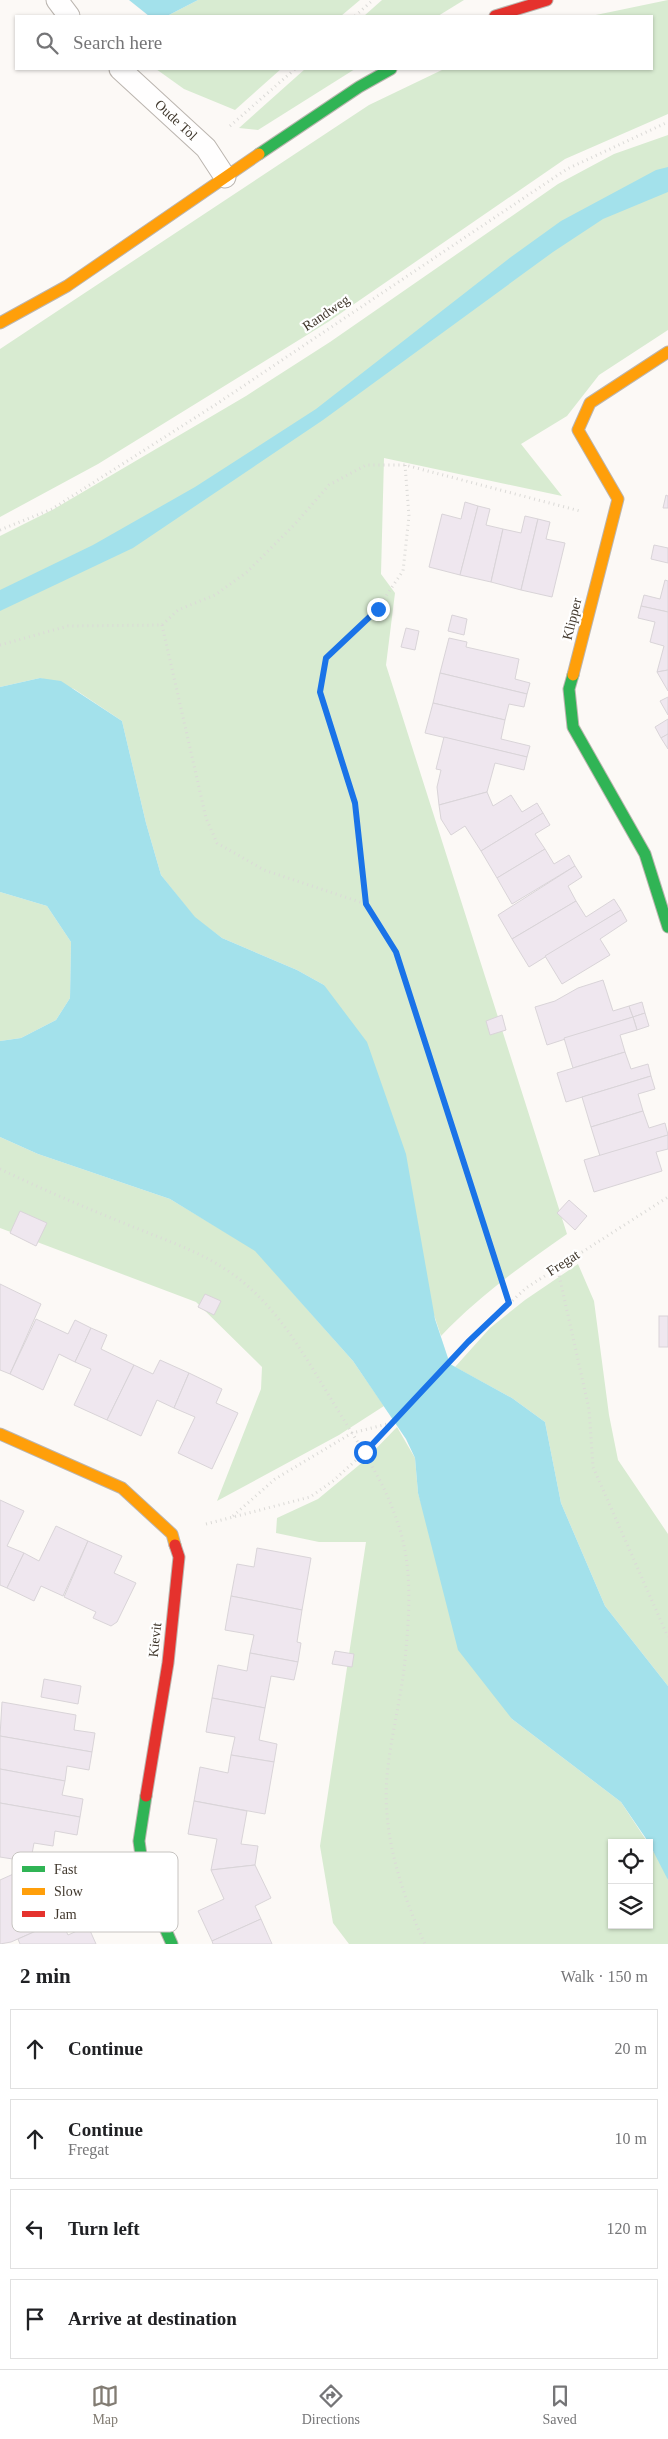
<!DOCTYPE html>
<meta charset="utf-8">
<style>
body{margin:0;font-family:Georgia,serif;background:#f6f6f6;color:#202124}
.controls{position:absolute;right:15px;bottom:15px;display:grid;overflow:hidden;border-radius:0px;box-shadow:0 1px 4px #0004}
.controls button{width:45px;height:45px;display:grid;place-items:center;padding:0;border:0;border-bottom:1px solid #e0e0e0;background:#fff;color:#202124;font:25px sans-serif}
.stop{position:absolute;width:15px;height:15px;margin:-11px;border:4px solid #1a73e8;border-radius:50%;background:#fff}
.stop.end{background:#1a73e8;border-color:#fff;box-shadow:0 1px 5px #0008}
.list{margin:0;padding:0;list-style:none}
h2{display:flex;justify-content:space-between;align-items:center;height:65px;margin:0;padding:0 20px;font-size:21px}
h2 small{font-size:16px;font-weight:400;color:#757577}
.list li{display:grid;grid-template-columns:32px 1fr auto;gap:15px;align-items:center;box-sizing:border-box;height:80px;margin:0 10px 10px;padding:0 10px;border:1px solid #e0e0e0;border-radius:0px}
.list b{display:block;font-size:19px;white-space:nowrap}
.list p{margin:0;font-size:16px;white-space:nowrap;color:#757577}
.list em{font-size:16px;font-style:normal;color:#757577}
.icon{flex:none;width:28px;height:28px;fill:none;stroke:currentColor;stroke-width:2;stroke-linecap:round;stroke-linejoin:round}
.map{position:relative;flex:none;width:668px;height:1944px;overflow:hidden}
.search{position:absolute;background:#fff;box-shadow:0 1px 4px #0004;left:15px;right:15px;top:15px;height:55px;display:flex;align-items:center;gap:12px;box-sizing:border-box;padding:0 18px;border-radius:0px;color:#757577;font-size:19px}
.sheet{height:425px;background:#fff}
nav{display:flex;justify-content:space-around;align-items:center;box-sizing:border-box;height:70px;border-top:1px solid #e0e0e0;background:#fff;font-size:14px;color:#757577}
nav a{display:grid;justify-items:center;gap:2px}
nav .on{color:#827c73}
.map>svg:first-child{display:block}
</style>
<div class="map">
<svg width="668" height="1944" viewBox="0 0 668 1944">
<rect width="100%" height="100%" fill="#fcf9f6"/>
<g fill="#d8ebd1">
<path d="M198,0H360L341,16H167Z"/>
<path d="M382,0H464L438,16H364Z"/>
<path d="M668,0V114L565,159L328,322L98,464L0,517V349L369,105L444,69H652V16H591Z"/>
<path d="M156,69H281L235,110L184,89Z"/>
<path d="M305,69H355L258,130L239,128Z"/>
<path d="M668,135V330L599,375L567,416L521,444L562,496L384,458L381,574L395,593L386,665L567,1234C521,1266 479,1296 441,1336L324,985L297,970L222,938L195,918L161,875L146,823L122,721L74,689L40,678L0,687V536L54,509L246,396L330,342L558,184L614,154Z"/>
<path d="M0,892L47,906L71,942L70,998L56,1020L21,1038L0,1041Z"/>
<path d="M0,1137L38,1154L170,1199L255,1250L353,1361L384,1406L339,1435L217,1501L261,1389L262,1367L196,1302L0,1228Z"/>
<path d="M578,1264L594,1301L609,1415L618,1460L668,1534V1686L605,1606L561,1503L545,1422L512,1398L455,1367L490,1328L525,1300Z"/>
<path d="M397,1427L415,1458L418,1493L425,1516L512,1719L621,1802L648,1843H612V1925H649V1845L662,1864L668,1880V1944H349L333,1923L320,1846L366,1542H319L276,1533L277,1518L318,1499L364,1461Z"/>
</g>
<g fill="#a3e1eb">
<path d="M129,0H198L167,16H149Z"/>
<path d="M668,167V192L603,219L553,252L323,420L133,548L0,611V590L93,545L195,487L316,409L511,257L561,221L656,170Z"/>
<path d="M40,678L61,681L122,721L146,823L161,875L195,917L222,938L297,970L324,985L367,1042L406,1154L435,1319L450,1364L512,1398L545,1422L561,1503L605,1606L668,1686V1880L649,1843L621,1802L512,1719L458,1650L418,1493L415,1458L406,1439L353,1361L255,1251L170,1199L38,1154L0,1137V1041L21,1038L56,1020L70,998L71,942L47,906L0,892V687Z"/>
</g>
<g fill="#efe7ef" stroke="#d9d4d8">
<path d="M666,495L668,496V508H663Z"/>
<path d="M465,502L478,506L460,575L429,567L442,514L461,519Z"/>
<path d="M478,506L490,509L486,525L503,529L491,582L460,575Z"/>
<path d="M525,516L538,519L521,590L491,582L503,529L521,533Z"/>
<path d="M538,519L550,522L546,539L565,543L552,597L521,590Z"/>
<path d="M654,545L668,548V563L651,559Z"/>
<path d="M665,580L668,581V612L641,606L644,595L660,599Z"/>
<path d="M641,606L668,612V670L657,672L664,646L650,642L655,622L638,618Z"/>
<path d="M452,615L467,619L464,635L448,631Z"/>
<path d="M406,628L419,631L415,650L401,647Z"/>
<path d="M449,638L467,642L466,647L519,659L515,679L530,683L527,694L440,673Z"/>
<path d="M668,670V691L657,672Z"/>
<path d="M440,673L527,694L524,707L509,704L505,720L433,703Z"/>
<path d="M668,697V715L660,701Z"/>
<path d="M433,703L505,720L501,739L530,746L527,757L425,733Z"/>
<path d="M668,719V734L661,738L655,727Z"/>
<path d="M668,734V749L661,738Z"/>
<path d="M444,737L527,757L524,770L495,763L487,792L439,805L437,787L441,770L436,769Z"/>
<path d="M487,792L493,806L511,795L522,812L537,803L543,813L481,851L465,826L451,835L441,819L439,805Z"/>
<path d="M543,813L550,825L535,834L545,849L497,878L481,851Z"/>
<path d="M545,849L554,864L569,855L575,866L512,904L497,878Z"/>
<path d="M575,866L582,877L568,886L576,901L512,939L498,915Z"/>
<path d="M614,899L621,910L529,967L512,939L576,901L586,917Z"/>
<path d="M621,910L627,921L600,939L610,955L562,984L545,956Z"/>
<path d="M603,980L613,1011L629,1006L633,1017L547,1045L535,1007L555,1001L578,988Z"/>
<path d="M642,1002L645,1013L633,1017L629,1006Z"/>
<path d="M645,1013L649,1026L637,1030L633,1017Z"/>
<path d="M502,1015L506,1030L490,1035L486,1021Z"/>
<path d="M633,1017L637,1030L620,1035L625,1052L573,1068L564,1038Z"/>
<path d="M625,1052L631,1069L648,1064L651,1076L566,1102L557,1073Z"/>
<path d="M651,1076L655,1089L638,1094L643,1111L591,1127L582,1097Z"/>
<path d="M643,1111L649,1128L665,1123L668,1135L600,1156L591,1127Z"/>
<path d="M668,1135V1149L656,1152L662,1171L594,1192L584,1160Z"/>
<path d="M569,1200L587,1216L575,1230L557,1213Z"/>
<path d="M20,1211L47,1223L36,1246L10,1233Z"/>
<path d="M0,1284L41,1304L10,1374L0,1370Z"/>
<path d="M205,1294L221,1301L214,1315L198,1307Z"/>
<rect x="659" y="1316" width="9" height="31"/>
<path d="M36,1319L68,1334L75,1320L91,1328L75,1362L59,1354L43,1390L10,1374Z"/>
<path d="M91,1328L107,1335L101,1349L134,1365L107,1420L74,1405L91,1369L75,1362Z"/>
<path d="M160,1360L189,1373L174,1408L157,1400L141,1436L107,1420L134,1365L153,1374Z"/>
<path d="M189,1373L222,1389L216,1403L238,1413L212,1469L178,1453L195,1417L174,1408Z"/>
<path d="M0,1500L24,1511L7,1546L24,1553L7,1588L0,1585Z"/>
<path d="M56,1526L88,1541L63,1596L41,1586L34,1601L7,1588L24,1553L39,1561Z"/>
<path d="M88,1541L122,1556L114,1573L136,1583L117,1622L111,1626L93,1618L96,1612L64,1597Z"/>
<path d="M257,1548L311,1558L302,1610L231,1596L237,1564L254,1567Z"/>
<path d="M231,1596L302,1610L297,1642L301,1643L298,1662L250,1653L254,1635L225,1630Z"/>
<path d="M335,1651L354,1654L352,1667L332,1664Z"/>
<path d="M250,1653L298,1662L294,1680L271,1676L265,1708L212,1698L218,1665L247,1671Z"/>
<path d="M44,1679L81,1686L78,1704L41,1697Z"/>
<path d="M212,1698L265,1708L259,1740L277,1744L274,1762L231,1755L235,1737L206,1732Z"/>
<path d="M2,1702L76,1715L74,1730L95,1733L92,1752L0,1736Z"/>
<path d="M0,1736L92,1752L89,1770L67,1766L65,1781L0,1769Z"/>
<path d="M231,1755L274,1762L265,1814L194,1801L200,1767L228,1773Z"/>
<path d="M0,1769L65,1781L62,1795L83,1799L80,1817L0,1803Z"/>
<path d="M194,1801L247,1811L241,1844L258,1846L255,1865L211,1870L217,1839L188,1834Z"/>
<path d="M0,1803L80,1817L77,1835L55,1831L53,1846L34,1843L31,1859L19,1857V1860L0,1857Z"/>
<path d="M255,1865L271,1898L255,1906L261,1919L212,1941L198,1911L224,1899L211,1870Z"/>
<path d="M61,1866L75,1895L55,1905L61,1920L11,1942L0,1944V1880L29,1867L34,1878Z"/>
<path d="M261,1919L272,1944H213L212,1941Z"/>
<path d="M61,1920L68,1935L88,1926L96,1944H20L18,1939Z"/>
</g>
<g fill="none" stroke-linecap="round" stroke-linejoin="round">
<defs>
<g id="lane">
<path d="M57,0L69,16"/>
<path d="M120,69L206,148L225,177"/>
</g>
<g id="fast">
<path d="M259,154L359,87L391,69"/>
<path d="M573,675L569,689L573,727L645,854L668,927"/>
<path d="M146,1796L139,1841L145,1883L172,1944"/>
</g>
<g id="slow">
<path d="M0,323L67,286L259,154"/>
<path d="M573,675L618,499L578,430L590,403L668,352"/>
<path d="M0,1434L122,1488L172,1534L175,1545"/>
</g>
<g id="jam">
<path d="M495,16L547,0"/>
<path d="M146,1796L168,1663L179,1557L175,1545"/>
</g>
</defs>
<use href="#lane" stroke="#bbb5af" stroke-width="23"/>
<use href="#fast" stroke="#bbb5af" stroke-width="13"/>
<use href="#slow" stroke="#bbb5af" stroke-width="13"/>
<use href="#jam" stroke="#bbb5af" stroke-width="13"/>
<g stroke="#dbdad7" stroke-width="3" stroke-dasharray="1 4" stroke-linecap="butt">
<path d="M355,16L373,0"/>
<path d="M230,126L295,69"/>
<path d="M405,465L409,516L403,571L377,609L326,658L320,692L355,803L366,904L396,952L509,1303"/>
<path d="M0,530L52,509L215,405L567,169L668,122"/>
<path d="M162,625L206,818L217,843L264,870L366,904"/>
<path d="M0,645L68,626L162,625L178,610L215,595L247,572L295,524L329,485L366,465H405L580,511"/>
<path d="M0,1169C46,1191 93,1211 141,1230C168,1241 197,1251 222,1267C277,1301 306,1359 339,1412C361,1448 384,1481 397,1521C412,1562 410,1606 406,1649C403,1692 391,1733 387,1776C382,1834 401,1892 425,1944"/>
<path d="M557,1266L589,1409L593,1467L668,1637"/>
<path d="M233,1516L275,1479L352,1433L391,1423"/>
<path d="M206,1524L310,1497L333,1481L365,1452L468,1342L526,1288L668,1197"/>
</g>
<use href="#lane" stroke="#fffefe" stroke-width="21"/>
<use href="#fast" stroke="#30b455" stroke-width="11"/>
<use href="#slow" stroke="#ff9f0a" stroke-width="11"/>
<use href="#jam" stroke="#e5322d" stroke-width="11"/>
</g>
<g fill="none" stroke-linecap="round" stroke-linejoin="round">
<path stroke="#1a73e8" stroke-width="6" d="M365,1452L468,1342L509,1303L396,952L366,904L355,803L320,692L326,658L378,609"/>
</g>
<g text-anchor="middle" dominant-baseline="central" stroke-width="4.5" stroke-linejoin="round" paint-order="stroke">
<g font-size="14" fill="#41382d" stroke="#fff">
<text transform="translate(176 120) rotate(43)">Oude Tol</text>
<text transform="translate(326 313) rotate(-34)">Randweg</text>
<text transform="translate(572 619) rotate(-76)">Klipper</text>
<text transform="translate(563 1263) rotate(-33)">Fregat</text>
<text transform="translate(155 1640) rotate(-84)">Kievit</text>
</g>
</g>
<rect x="12" y="1852" width="166" height="80" rx="8" fill="#fff" stroke="#c6c3c0" stroke-width="1"/>
<rect x="22" y="1866" width="23" height="6" fill="#30b455"/>
<rect x="22" y="1888" width="23" height="7" fill="#ff9f0a"/>
<rect x="22" y="1911" width="23" height="6" fill="#e5322d"/>
<g font-size="14" fill="#41382d">
<text x="54" y="1874">Fast</text>
<text x="54" y="1896">Slow</text>
<text x="54" y="1919">Jam</text>
</g>
</svg>
<div class="controls">
<button><svg class="icon" aria-label="locate" viewBox="0 0 24 24"><circle cx="12" cy="12" r="6"/><path d="M12 2v4M12 18v4M2 12h4M18 12h4"/></svg></button>
<button><svg class="icon" aria-label="layers" viewBox="0 0 24 24"><path d="M12 4l9 5-9 5-9-5zM3 14l9 5 9-5"/></svg></button>
</div>
<div class="stop" style="left:365px;top:1452px"></div>
<div class="stop end" style="left:378px;top:609px"></div>
<div class="search"><svg class="icon" aria-label="search" viewBox="0 0 24 24"><circle cx="10" cy="10" r="6"/><path d="M15 15l6 6"/></svg>Search here</div>
</div>
<section class="sheet">
<h2>2 min<small>Walk · 150 m</small></h2>
<ul class="list">
<li><svg class="icon" aria-label="ahead" viewBox="0 0 24 24"><path d="M12 20V5M6 11l6-6 6 6"/></svg><div><b>Continue</b></div><em>20 m</em></li>
<li><svg class="icon" aria-label="ahead" viewBox="0 0 24 24"><path d="M12 20V5M6 11l6-6 6 6"/></svg><div><b>Continue</b><p>Fregat</p></div><em>10 m</em></li>
<li><svg class="icon" aria-label="left" viewBox="0 0 24 24"><path d="M17 20v-9H6M10 6l-5 5 5 5"/></svg><div><b>Turn left</b></div><em>120 m</em></li>
<li><svg class="icon" aria-label="arrive" viewBox="0 0 24 24"><path d="M6 21V4h12l-3 4 3 4H6"/></svg><div><b>Arrive at destination</b></div></li>
</ul>
</section>
<nav>
<a class="on"><svg class="icon" aria-label="map" viewBox="0 0 24 24"><path d="M3 6l6-2 6 2 6-2v14l-6 2-6-2-6 2zM9 4v14M15 6v14"/></svg>Map</a>
<a><svg class="icon" aria-label="directions" viewBox="0 0 24 24"><path d="M12 3l9 9-9 9-9-9zM9 14v-3h6M13 9l2 2-2 2"/></svg>Directions</a>
<a><svg class="icon" aria-label="saved" viewBox="0 0 24 24"><path d="M7 4h10v16l-5-4-5 4z"/></svg>Saved</a>
</nav>
